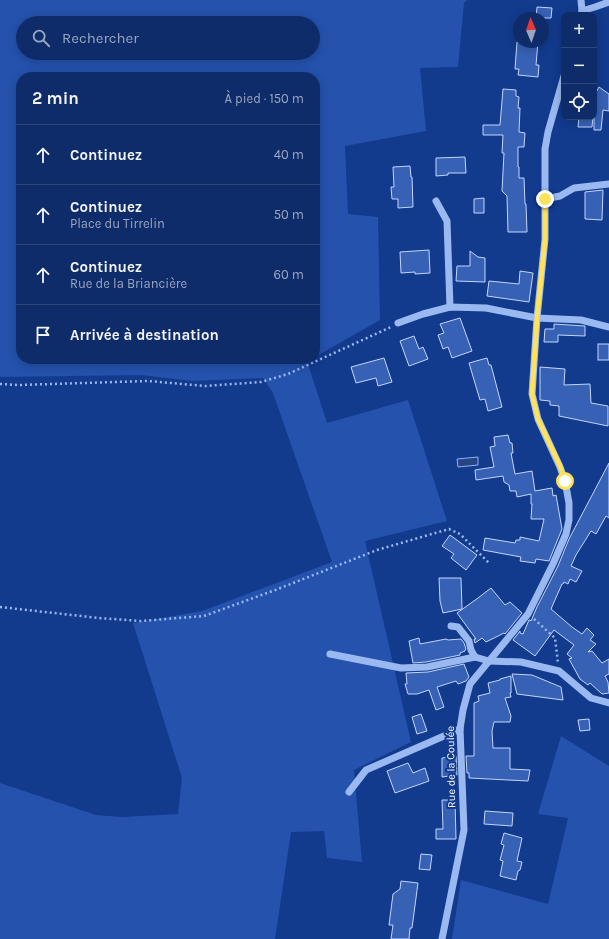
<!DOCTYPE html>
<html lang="fr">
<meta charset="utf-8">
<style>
body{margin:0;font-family:Karla,sans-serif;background:#1c3872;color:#f1f3f6}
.controls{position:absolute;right:12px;top:12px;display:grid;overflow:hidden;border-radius:8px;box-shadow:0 2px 10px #0003}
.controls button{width:36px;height:36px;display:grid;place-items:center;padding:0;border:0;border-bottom:1px solid #2e487e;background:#0e2c6a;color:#f1f3f6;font:20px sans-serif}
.compass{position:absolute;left:513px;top:12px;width:36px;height:36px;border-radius:50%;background:#0e2c6a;box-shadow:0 2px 10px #0003;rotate:358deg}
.stop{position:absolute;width:12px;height:12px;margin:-9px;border:3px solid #ffe25b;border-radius:50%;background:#fff}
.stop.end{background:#ffe25b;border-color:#fff;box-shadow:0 1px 4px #0008}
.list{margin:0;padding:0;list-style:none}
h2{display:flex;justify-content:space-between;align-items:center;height:52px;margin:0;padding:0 16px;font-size:17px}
h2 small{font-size:13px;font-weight:400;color:#9ba7c1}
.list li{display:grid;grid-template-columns:26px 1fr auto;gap:12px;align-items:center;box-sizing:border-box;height:60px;padding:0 16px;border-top:1px solid #2e487e}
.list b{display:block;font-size:15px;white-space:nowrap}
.list p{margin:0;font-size:13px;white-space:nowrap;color:#9ba7c1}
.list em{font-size:13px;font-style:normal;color:#9ba7c1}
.icon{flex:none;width:22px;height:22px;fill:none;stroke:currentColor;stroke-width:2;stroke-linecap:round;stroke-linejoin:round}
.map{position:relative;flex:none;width:609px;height:939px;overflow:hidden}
.search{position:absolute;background:#0e2c6a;box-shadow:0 2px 10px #0003;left:16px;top:16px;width:304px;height:44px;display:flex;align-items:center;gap:10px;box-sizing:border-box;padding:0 14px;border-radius:22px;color:#9ba7c1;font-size:15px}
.panel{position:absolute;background:#0e2c6a;box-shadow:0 2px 10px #0003;left:16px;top:72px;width:304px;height:292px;border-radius:16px}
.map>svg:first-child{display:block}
</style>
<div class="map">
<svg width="609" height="939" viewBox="0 0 609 939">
<rect width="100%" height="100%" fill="#123a8d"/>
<g fill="#2452ad" fill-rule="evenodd">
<path d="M0,0H467L464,3L458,67L420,68L426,131L345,146L348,214L378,217L380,320L315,357V77H21V359H311L307,361L327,423L408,400L447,521L365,541L411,742L354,770L362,862L327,858L324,831L291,832L275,939H0V783L96,815L122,817L178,814L182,778L133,623L202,611L332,562L273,393L263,378L192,381L141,375L0,377ZM23,23H313V53H23Z"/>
<path d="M561,736L609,766V939H452L461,880L548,904L568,818L538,814Z"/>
</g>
<path fill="#274584" stroke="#8db2f5" d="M478,457V465L458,467L457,459Z"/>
<g fill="#3661b5" stroke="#c2d6fc">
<path d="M537,7L552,8L551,18H536Z"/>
<path d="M517,42H538L536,65H539L538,77L518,75L519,69H515Z"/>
<path d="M599,87L609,94V111L603,110L601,130H594V96Z"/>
<path d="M503,89L516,90V96L519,97L518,108H520L519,132L525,133L524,147H518V167H519V178H524L525,204H526L527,232H508L507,196L502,191L504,153H502L503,135H483V125H500Z"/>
<path d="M579,117H593L592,127H578Z"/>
<path d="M465,157L466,173H448V175L436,176V158Z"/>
<path d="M410,166L411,177H412L413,207L398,208V199H392L391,187H394L393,167Z"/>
<path d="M603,190L602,220L585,219V192Z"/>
<path d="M484,198V213H474V199Z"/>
<path d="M429,250L430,273L415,274V272L401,273L400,252Z"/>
<path d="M470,251L478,257L485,258V282L456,281L457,266H470Z"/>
<path d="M520,271L533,273L529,302L487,296L489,281L519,284Z"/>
<path d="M460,318L472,351L452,358L448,347L443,349L438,335L444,333L440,324Z"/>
<path d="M554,324L585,326V336L558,335V342H544L545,329H554Z"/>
<path d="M414,336L419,349L423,347L428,359L409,366L400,341Z"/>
<rect x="598" y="344" width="11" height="16"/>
<path d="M384,358L392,382L378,386L376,378L356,383L351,367Z"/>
<path d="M487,358L489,365H491L502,407L488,411L485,399L480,400L469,363Z"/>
<path d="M540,367L565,369L564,385L590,384L591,403L608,406V426L559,416V406L550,405V401L540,400Z"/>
<path d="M508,435L510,443H512L513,453H511L515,474L532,471L535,491L552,488L553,496L556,495L562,529L549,561L536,559L535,563L520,561L521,557L483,550L485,538L515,543L516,540H520V537L539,541L544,519H531L532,504H531V494L517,497L516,491H510L509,485L504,482L503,476L476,480L475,470L494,467L490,447L495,446L494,437Z"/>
<path d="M609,463V518L606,516L596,534L591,531L576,555L571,566L582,571L576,582L570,579L568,584L564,582L563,584H562L551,609L572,627L582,634L587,628L594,635L590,640L596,644L588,652L592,651L602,663L609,659V674L605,676L608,682L609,693L602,694L590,683L588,685L580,679L569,659L572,658L567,654L574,645L554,630L535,656L513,640L520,631V633L523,634L529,620H530L531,621L537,607L558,566L569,539Z"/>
<path d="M450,535L477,555L466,570L451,558L454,554L442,546Z"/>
<path d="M439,578H461L462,609L443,613L440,601Z"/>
<path d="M491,588L505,605L510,602L522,613L505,634L504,633L486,642L482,638L475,643L474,639H476L457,613L478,598Z"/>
<path d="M419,638L420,644L446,639L448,640L461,639L464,643L466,649L465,650V651L460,653V655L426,662L413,663L409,641Z"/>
<path d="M464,664L469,677L466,681L458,684L456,681L437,687L444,707L436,710L429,690L417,694H408L405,684H407L406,673L428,672Z"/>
<path d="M512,674L532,675L561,687L563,700L517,694Z"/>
<path d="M511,676V693H510L511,697L505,698L511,716L510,722H494L492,731L493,748H510V769L530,770L528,781L469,778V773H467L466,756H474V703L479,701L478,696L490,693L488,683L500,680V679Z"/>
<path d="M421,714L427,731L417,734L412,717Z"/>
<path d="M589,719L590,730L580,731L578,720Z"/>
<path d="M456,756L457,775L442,777V758Z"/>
<path d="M408,763L413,773L425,768L429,781L395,793L387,771Z"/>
<path d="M442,800H455L456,839H436V829H443Z"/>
<path d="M485,811L513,813L512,826L484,824Z"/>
<path d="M504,833L522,838L517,861L522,862L520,870L518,871L516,880L500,876L503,861L500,860L504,845L501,844Z"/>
<path d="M421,854L432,855L430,870L419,869Z"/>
<path d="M401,881L418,883L412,928H410L409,939H391L393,925H389L393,894L400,889Z"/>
</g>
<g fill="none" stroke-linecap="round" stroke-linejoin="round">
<g stroke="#9bb9f1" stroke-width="2.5" stroke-dasharray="2 3" stroke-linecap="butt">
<path d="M0,384L19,385L148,381L205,386L261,382L288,374L391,327"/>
<path d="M0,607L99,618L141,621L204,616L278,589L377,550L449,529L460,534L489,563"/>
<path d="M534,619L555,638L558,663"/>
</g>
<g stroke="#9bb9f1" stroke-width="7">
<path d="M581,0L582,11L581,14"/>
<path d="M582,11L595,7L609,2"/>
<path d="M545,199L560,196L574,188L609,184"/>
<path d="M436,201L447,221L450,307"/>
<path d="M398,323L423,314L450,307L486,308L537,318L581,320L609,327"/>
<path d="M451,626L458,627L469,641L471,650L475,657"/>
<path d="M330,654L401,668L427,667L475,657L489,661L521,662L559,671L591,698L609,703"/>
<path d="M349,792L366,770L460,729"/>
<path d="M442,939L464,830L460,729L463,710L470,684L528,614L553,564L566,534L569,520V503L565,481L560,467L538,419L532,394L537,318L545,239V149L548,132L564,76"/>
</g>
</g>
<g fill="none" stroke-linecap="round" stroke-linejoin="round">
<path stroke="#ffe25b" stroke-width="5" d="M545,199V240L537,318L532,394L538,419L560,466L565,481"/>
</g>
<g text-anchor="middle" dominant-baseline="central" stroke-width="4" stroke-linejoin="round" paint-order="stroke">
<g font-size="11" fill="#fff" stroke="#123a8d">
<text transform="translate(451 767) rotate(-91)">Rue de la Coulée</text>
</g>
</g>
</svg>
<div class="controls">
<button>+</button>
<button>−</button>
<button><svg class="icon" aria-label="locate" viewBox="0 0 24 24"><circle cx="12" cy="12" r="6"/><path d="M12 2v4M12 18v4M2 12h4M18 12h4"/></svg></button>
</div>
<svg class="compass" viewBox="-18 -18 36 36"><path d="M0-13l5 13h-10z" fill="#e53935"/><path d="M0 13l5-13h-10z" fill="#9ba7c1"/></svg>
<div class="stop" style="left:565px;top:481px"></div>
<div class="stop end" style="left:545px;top:199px"></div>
<div class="search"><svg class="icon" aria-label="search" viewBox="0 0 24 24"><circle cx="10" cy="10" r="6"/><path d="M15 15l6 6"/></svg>Rechercher</div>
<section class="panel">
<h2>2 min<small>À pied · 150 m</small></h2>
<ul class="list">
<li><svg class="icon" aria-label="ahead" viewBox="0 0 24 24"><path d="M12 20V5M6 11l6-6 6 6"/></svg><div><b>Continuez</b></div><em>40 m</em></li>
<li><svg class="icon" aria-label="ahead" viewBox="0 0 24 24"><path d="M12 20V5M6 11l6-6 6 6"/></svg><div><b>Continuez</b><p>Place du Tirrelin</p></div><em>50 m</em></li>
<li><svg class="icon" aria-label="ahead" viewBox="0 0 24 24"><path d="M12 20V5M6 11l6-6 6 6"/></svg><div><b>Continuez</b><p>Rue de la Briancière</p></div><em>60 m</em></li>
<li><svg class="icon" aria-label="arrive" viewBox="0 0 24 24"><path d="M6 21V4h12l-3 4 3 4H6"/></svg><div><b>Arrivée à destination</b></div></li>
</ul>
</section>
</div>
